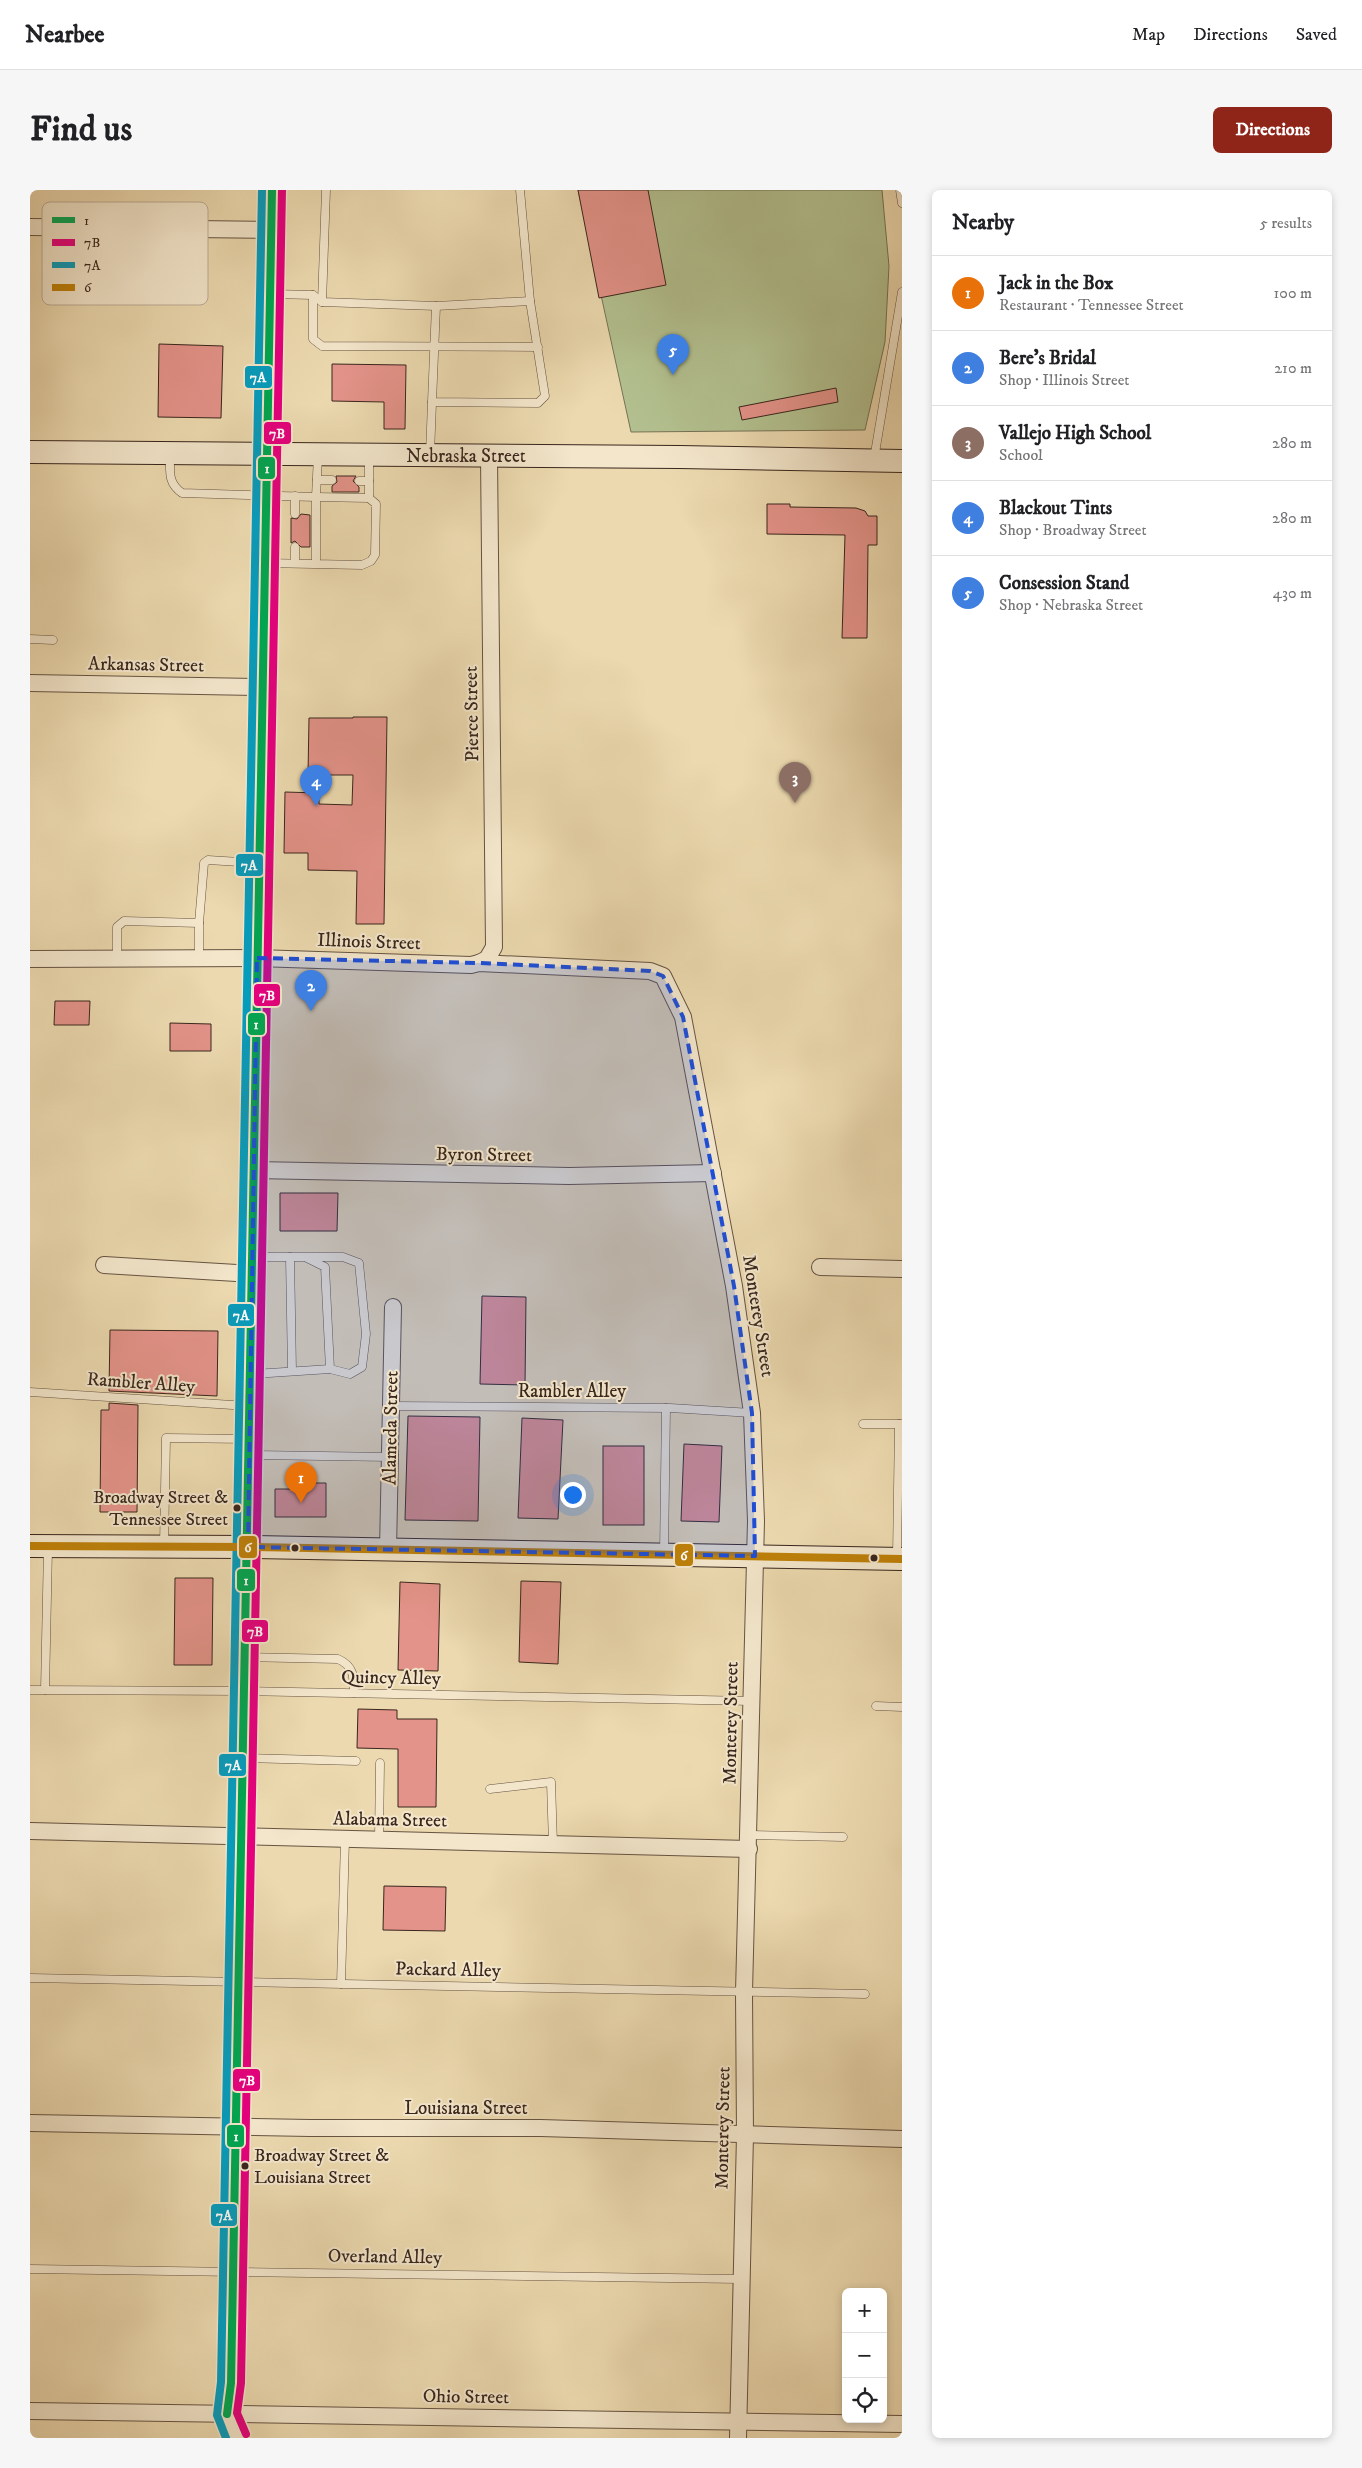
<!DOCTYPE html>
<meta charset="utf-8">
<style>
body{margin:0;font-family:"IM FELL DW Pica",serif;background:#f6f6f6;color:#202124}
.controls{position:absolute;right:15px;bottom:15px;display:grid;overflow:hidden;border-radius:8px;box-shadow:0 2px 8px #0003}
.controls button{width:45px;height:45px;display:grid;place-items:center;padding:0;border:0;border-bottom:1px solid #e0e0e0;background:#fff;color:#202124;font:25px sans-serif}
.you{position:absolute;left:542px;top:1304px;width:18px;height:18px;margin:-12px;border:4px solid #fff;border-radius:50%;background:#1a73e8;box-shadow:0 0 0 8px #1a73e833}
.badge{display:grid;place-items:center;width:32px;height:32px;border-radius:50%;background:#8f2418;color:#fff;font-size:16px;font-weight:700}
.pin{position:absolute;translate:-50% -41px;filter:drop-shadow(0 1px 2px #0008)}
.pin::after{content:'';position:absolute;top:26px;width:18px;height:15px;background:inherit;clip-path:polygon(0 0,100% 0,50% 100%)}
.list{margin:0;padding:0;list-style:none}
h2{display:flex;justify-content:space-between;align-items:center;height:65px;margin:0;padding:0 20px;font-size:21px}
h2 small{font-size:16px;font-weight:400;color:#757577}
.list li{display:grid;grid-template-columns:32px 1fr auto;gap:15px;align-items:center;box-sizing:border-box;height:75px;padding:0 20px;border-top:1px solid #e0e0e0}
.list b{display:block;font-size:19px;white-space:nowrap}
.list p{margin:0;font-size:16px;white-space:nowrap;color:#757577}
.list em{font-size:16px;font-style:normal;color:#757577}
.icon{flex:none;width:28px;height:28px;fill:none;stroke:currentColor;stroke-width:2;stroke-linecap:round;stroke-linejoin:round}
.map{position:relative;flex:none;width:872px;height:2248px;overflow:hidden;border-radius:8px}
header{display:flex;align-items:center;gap:30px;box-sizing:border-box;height:70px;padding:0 25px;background:#fff;border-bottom:1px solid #e0e0e0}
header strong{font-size:24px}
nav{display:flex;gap:28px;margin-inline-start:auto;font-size:18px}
.intro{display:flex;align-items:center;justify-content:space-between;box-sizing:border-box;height:120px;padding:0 30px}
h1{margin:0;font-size:35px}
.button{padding:12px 22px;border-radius:8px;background:#8f2418;color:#fff;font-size:18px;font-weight:700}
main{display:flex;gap:30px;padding:0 30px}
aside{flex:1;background:#fff;border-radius:8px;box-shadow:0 2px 8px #0003}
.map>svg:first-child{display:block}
</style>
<header>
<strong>Nearbee</strong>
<nav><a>Map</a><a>Directions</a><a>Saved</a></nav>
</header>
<div class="intro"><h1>Find us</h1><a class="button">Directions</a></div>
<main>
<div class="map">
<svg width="872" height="2248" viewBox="0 0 872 2248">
<rect width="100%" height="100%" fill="#ecd9af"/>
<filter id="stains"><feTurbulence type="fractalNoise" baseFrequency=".004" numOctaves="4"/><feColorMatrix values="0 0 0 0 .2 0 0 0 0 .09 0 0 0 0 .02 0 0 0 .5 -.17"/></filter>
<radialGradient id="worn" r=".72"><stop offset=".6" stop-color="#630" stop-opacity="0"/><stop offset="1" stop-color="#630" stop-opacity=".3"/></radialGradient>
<path fill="#b3c08f" stroke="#767356" d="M548,0H852L859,76L855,152L835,240L601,242Z"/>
<g fill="#e4938a" stroke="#39261d">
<path d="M548,0H618L636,95L569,108Z"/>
<path d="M129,154L193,156L191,228L128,227Z"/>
<path d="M302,174L376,175L375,239H354V212L302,211Z"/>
<path d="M806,198L808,212L712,230L709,217Z"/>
<path d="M306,286H326L323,291L329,297V302H302V296L307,292Z"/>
<path d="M737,314H760V317L826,318L835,321L838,326H847V355H838L837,448H812L815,345L737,344Z"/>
<path d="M271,324L280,325V357H271L265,351L261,353V328L267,329Z"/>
<path d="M323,527H357L354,734H326L327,681L278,680V663H254L255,602L289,603V614L322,615L323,585H278L279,528H323Z"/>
<path d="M25,811H60L59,835H24Z"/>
<path d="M140,833L181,834V861H140Z"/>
<path d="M250,1003H308L307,1041H250Z"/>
<path d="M452,1106L496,1107L495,1195L450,1194Z"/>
<path d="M80,1140L188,1141L187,1206L79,1201Z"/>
<path d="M79,1213L108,1215L107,1322H70L71,1220H79Z"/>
<path d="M378,1226L450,1227L448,1331L375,1330Z"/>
<path d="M492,1228L533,1230L528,1329L488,1328Z"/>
<path d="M654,1254L692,1256L689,1332L651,1331Z"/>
<rect x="573" y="1256" width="41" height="79"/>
<path d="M262,1293H296V1327H245V1299H262Z"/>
<path d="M145,1388H183L182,1475H144Z"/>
<path d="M491,1391L531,1392L528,1474L489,1472Z"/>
<path d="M370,1392L410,1394L408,1481L368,1480Z"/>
<path d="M328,1519L367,1520V1529H407L406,1617H368V1559L327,1558Z"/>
<path d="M354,1696L416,1697L415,1741L353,1740Z"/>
</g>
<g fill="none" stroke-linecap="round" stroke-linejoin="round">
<defs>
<g id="lane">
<path d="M870,0L872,13"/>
<path d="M243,104L283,105L292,112L406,116L500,111"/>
<path d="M283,105V149L292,156L508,157"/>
<path d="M292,112L296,0"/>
<path d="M406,116L402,212L508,213L515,206L500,111L490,0"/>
<path d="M400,264L402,212"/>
<path d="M140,266C140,283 138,293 152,303L286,307L288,266"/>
<path d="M339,266V308"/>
<path d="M844,269L872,102"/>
<path d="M287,290H302"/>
<path d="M329,291H339"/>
<path d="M265,324V306"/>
<path d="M235,373L332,375L341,371L345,365L346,314L339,308L286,307V374"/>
<path d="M265,373V357"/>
<path d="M0,449L23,450"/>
<path d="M87,768V737L94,731L169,733L174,673L178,670L226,673"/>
<path d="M169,768V733"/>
<path d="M225,1067H275L295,1077L300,1179L320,1184L332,1177L336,1144L329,1073L313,1067H275"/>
<path d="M260,1067L262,1181"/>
<path d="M223,1184L300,1179"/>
<path d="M0,1202L218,1216"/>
<path d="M361,1216L640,1218L722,1223"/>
<path d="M833,1234H872"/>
<path d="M222,1265L360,1267"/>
<path d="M134,1355L136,1248L218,1249"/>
<path d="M634,1363L636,1218"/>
<path d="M867,1367L869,1234"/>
<path d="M218,1467L308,1469C324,1476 324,1487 324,1503"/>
<path d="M0,1500L215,1501L722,1511"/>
<path d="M15,1500L18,1358"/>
<path d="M846,1516L872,1517"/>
<path d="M215,1568L326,1571"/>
<path d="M460,1599L521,1592L523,1654"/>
<path d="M719,1645L813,1647"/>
<path d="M349,1650L350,1573"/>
<path d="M0,1788L835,1804"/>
<path d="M311,1794L315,1649"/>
<path d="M0,2079L710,2089"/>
</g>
<g id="street">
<path d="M0,37L241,40"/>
<path d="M0,493L231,497"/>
<path d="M0,769L227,768L441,775L449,773L620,781L633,786L653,827L704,1096L722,1223L726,1331L714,1802L715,1945L708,2248"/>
<path d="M449,773L457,769L464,757L459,267"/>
<path d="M224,980L539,986L683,983"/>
<path d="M74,1075L223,1084"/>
<path d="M790,1077L872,1079"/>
<path d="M358,1360L363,1117"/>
<path d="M0,1641L719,1659"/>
<path d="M0,1933L280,1938H511L872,1949"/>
<path d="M0,2221L872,2234"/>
</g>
<g id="secondary">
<path d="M0,262L649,267L872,271"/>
<path d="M0,1356L218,1357L872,1369"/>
<path d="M207,2248L197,2224L201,2193L223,1084L231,497L242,0"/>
</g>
</defs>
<use href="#lane" stroke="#665342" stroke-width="9"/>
<use href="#street" stroke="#665342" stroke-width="18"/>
<use href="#secondary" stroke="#39261d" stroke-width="24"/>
<use href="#lane" stroke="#f3e6cb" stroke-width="8"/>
<use href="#street" stroke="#f3e6cb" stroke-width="16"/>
<use href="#secondary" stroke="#f3e6cb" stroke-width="22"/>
<defs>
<path id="bus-1" d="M197,2224L201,2193L242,0"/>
<path id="bus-2" d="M216,2244L207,2223L211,2193L252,0"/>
<path id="bus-3" d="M196,2248L187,2225L191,2192L232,0"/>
<path id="bus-4" d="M0,1356L218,1357L872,1369"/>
</defs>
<use href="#bus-1" stroke="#f3e6cb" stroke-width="11"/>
<use href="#bus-2" stroke="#f3e6cb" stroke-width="11"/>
<use href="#bus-3" stroke="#f3e6cb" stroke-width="11"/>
<use href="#bus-4" stroke="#f3e6cb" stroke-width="11"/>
<use href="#bus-1" stroke="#00a651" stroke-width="8"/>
<use href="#bus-2" stroke="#e5007d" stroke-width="8"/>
<use href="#bus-3" stroke="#069cbc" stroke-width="8"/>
<use href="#bus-4" stroke="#be8009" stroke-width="8"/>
</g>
<path fill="#1d4ed8" fill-opacity="0.2" stroke="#1d4ed8" stroke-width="4" stroke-dasharray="10 6" stroke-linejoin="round" d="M227,768L449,773L620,781L633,786L653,827L704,1096L722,1223L725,1366L218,1357Z"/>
<g fill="#39261d" stroke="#f3e6cb" stroke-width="2">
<circle cx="207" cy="1318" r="4.5"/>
<circle cx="265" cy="1358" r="4.5"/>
<circle cx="844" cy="1368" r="4.5"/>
<circle cx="215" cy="1976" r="4.5"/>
</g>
<g text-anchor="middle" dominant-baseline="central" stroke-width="4" stroke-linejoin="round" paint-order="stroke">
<g font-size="18" fill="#39261d" stroke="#f3e6cb" text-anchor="end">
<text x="198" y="1308">Broadway Street &amp;<tspan x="198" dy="22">Tennessee Street</tspan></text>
<text x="224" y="1966" text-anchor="start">Broadway Street &amp;<tspan x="224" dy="22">Louisiana Street</tspan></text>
</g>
<g font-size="19" fill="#39261d" stroke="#f3e6cb">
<text x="436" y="266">Nebraska Street</text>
<text transform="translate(116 475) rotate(1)">Arkansas Street</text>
<text transform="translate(442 524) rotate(-91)">Pierce Street</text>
<text transform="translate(339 752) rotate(2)">Illinois Street</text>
<text transform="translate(454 965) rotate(1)">Byron Street</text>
<text transform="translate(728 1126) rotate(81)">Monterey Street</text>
<text transform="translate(111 1193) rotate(4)">Rambler Alley</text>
<text x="542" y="1201">Rambler Alley</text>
<text transform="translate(361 1238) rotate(-89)">Alameda Street</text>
<text transform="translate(361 1488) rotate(1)">Quincy Alley</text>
<text transform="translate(701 1533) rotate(-89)">Monterey Street</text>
<text transform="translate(360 1630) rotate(1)">Alabama Street</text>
<text transform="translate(418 1780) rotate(1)">Packard Alley</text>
<text x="436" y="1918">Louisiana Street</text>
<text transform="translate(693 1938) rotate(-89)">Monterey Street</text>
<text transform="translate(355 2067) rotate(1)">Overland Alley</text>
<text transform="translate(436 2207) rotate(1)">Ohio Street</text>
</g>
</g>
<rect x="12" y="12" width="166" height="103" rx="8" fill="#f3e6cb" stroke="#bbac97" stroke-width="1"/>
<rect x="22" y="27" width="23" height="6" fill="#00a651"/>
<rect x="22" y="49" width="23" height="7" fill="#e5007d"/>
<rect x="22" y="72" width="23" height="6" fill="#069cbc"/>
<rect x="22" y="94" width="23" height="7" fill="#be8009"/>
<g font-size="14" fill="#39261d">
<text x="54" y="35">1</text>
<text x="54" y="57">7B</text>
<text x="54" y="80">7A</text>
<text x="54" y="102">6</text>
</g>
<g stroke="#f3e6cb" stroke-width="2">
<rect x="214" y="175" width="29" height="24" rx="5" fill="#069cbc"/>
<rect x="233" y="231" width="29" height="24" rx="5" fill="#e5007d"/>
<rect x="227" y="266" width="19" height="24" rx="5" fill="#00a651"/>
<rect x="205" y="663" width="29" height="24" rx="5" fill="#069cbc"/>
<rect x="223" y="793" width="28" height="24" rx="5" fill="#e5007d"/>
<rect x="217" y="822" width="19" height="24" rx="5" fill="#00a651"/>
<rect x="197" y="1113" width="28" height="24" rx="5" fill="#069cbc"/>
<rect x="208" y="1345" width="20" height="24" rx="5" fill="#be8009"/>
<rect x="644" y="1353" width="20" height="24" rx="5" fill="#be8009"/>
<rect x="206" y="1378" width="20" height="24" rx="5" fill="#00a651"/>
<rect x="211" y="1429" width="28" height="24" rx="5" fill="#e5007d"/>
<rect x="188" y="1563" width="29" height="24" rx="5" fill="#069cbc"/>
<rect x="202" y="1878" width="29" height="24" rx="5" fill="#e5007d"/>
<rect x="196" y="1934" width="19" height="24" rx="5" fill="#00a651"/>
<rect x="180" y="2013" width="28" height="24" rx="5" fill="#069cbc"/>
</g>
<g font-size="14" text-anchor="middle" font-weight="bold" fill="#fff">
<text x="228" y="192">7A</text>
<text x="247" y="248">7B</text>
<text x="237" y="283">1</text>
<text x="219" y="680">7A</text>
<text x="237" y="810">7B</text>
<text x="226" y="839">1</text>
<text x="211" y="1130">7A</text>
<text x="218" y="1362">6</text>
<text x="654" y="1370">6</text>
<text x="216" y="1395">1</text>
<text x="225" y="1446">7B</text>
<text x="203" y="1580">7A</text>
<text x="217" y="1895">7B</text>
<text x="206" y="1951">1</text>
<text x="194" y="2030">7A</text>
</g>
<rect width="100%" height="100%" filter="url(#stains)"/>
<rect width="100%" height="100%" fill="url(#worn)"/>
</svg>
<div class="controls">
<button>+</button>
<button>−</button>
<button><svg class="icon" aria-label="locate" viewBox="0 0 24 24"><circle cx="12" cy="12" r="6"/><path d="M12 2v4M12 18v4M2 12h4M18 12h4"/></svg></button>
</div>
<div class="you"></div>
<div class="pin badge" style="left:271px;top:1313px;background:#e8710a">1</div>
<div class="pin badge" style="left:281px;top:821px;background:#3f7fe0">2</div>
<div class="pin badge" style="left:765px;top:613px;background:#8d6e63">3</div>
<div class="pin badge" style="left:286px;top:616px;background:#3f7fe0">4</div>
<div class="pin badge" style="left:643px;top:185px;background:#3f7fe0">5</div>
</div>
<aside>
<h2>Nearby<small>5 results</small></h2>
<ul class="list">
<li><span class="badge" style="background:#e8710a">1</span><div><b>Jack in the Box</b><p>Restaurant · Tennessee Street</p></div><em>100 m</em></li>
<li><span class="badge" style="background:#3f7fe0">2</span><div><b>Bere's Bridal</b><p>Shop · Illinois Street</p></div><em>210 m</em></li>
<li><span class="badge" style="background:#8d6e63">3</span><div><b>Vallejo High School</b><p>School</p></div><em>280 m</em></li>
<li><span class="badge" style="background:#3f7fe0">4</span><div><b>Blackout Tints</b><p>Shop · Broadway Street</p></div><em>280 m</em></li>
<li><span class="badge" style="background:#3f7fe0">5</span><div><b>Consession Stand</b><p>Shop · Nebraska Street</p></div><em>430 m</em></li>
</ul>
</aside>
</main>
